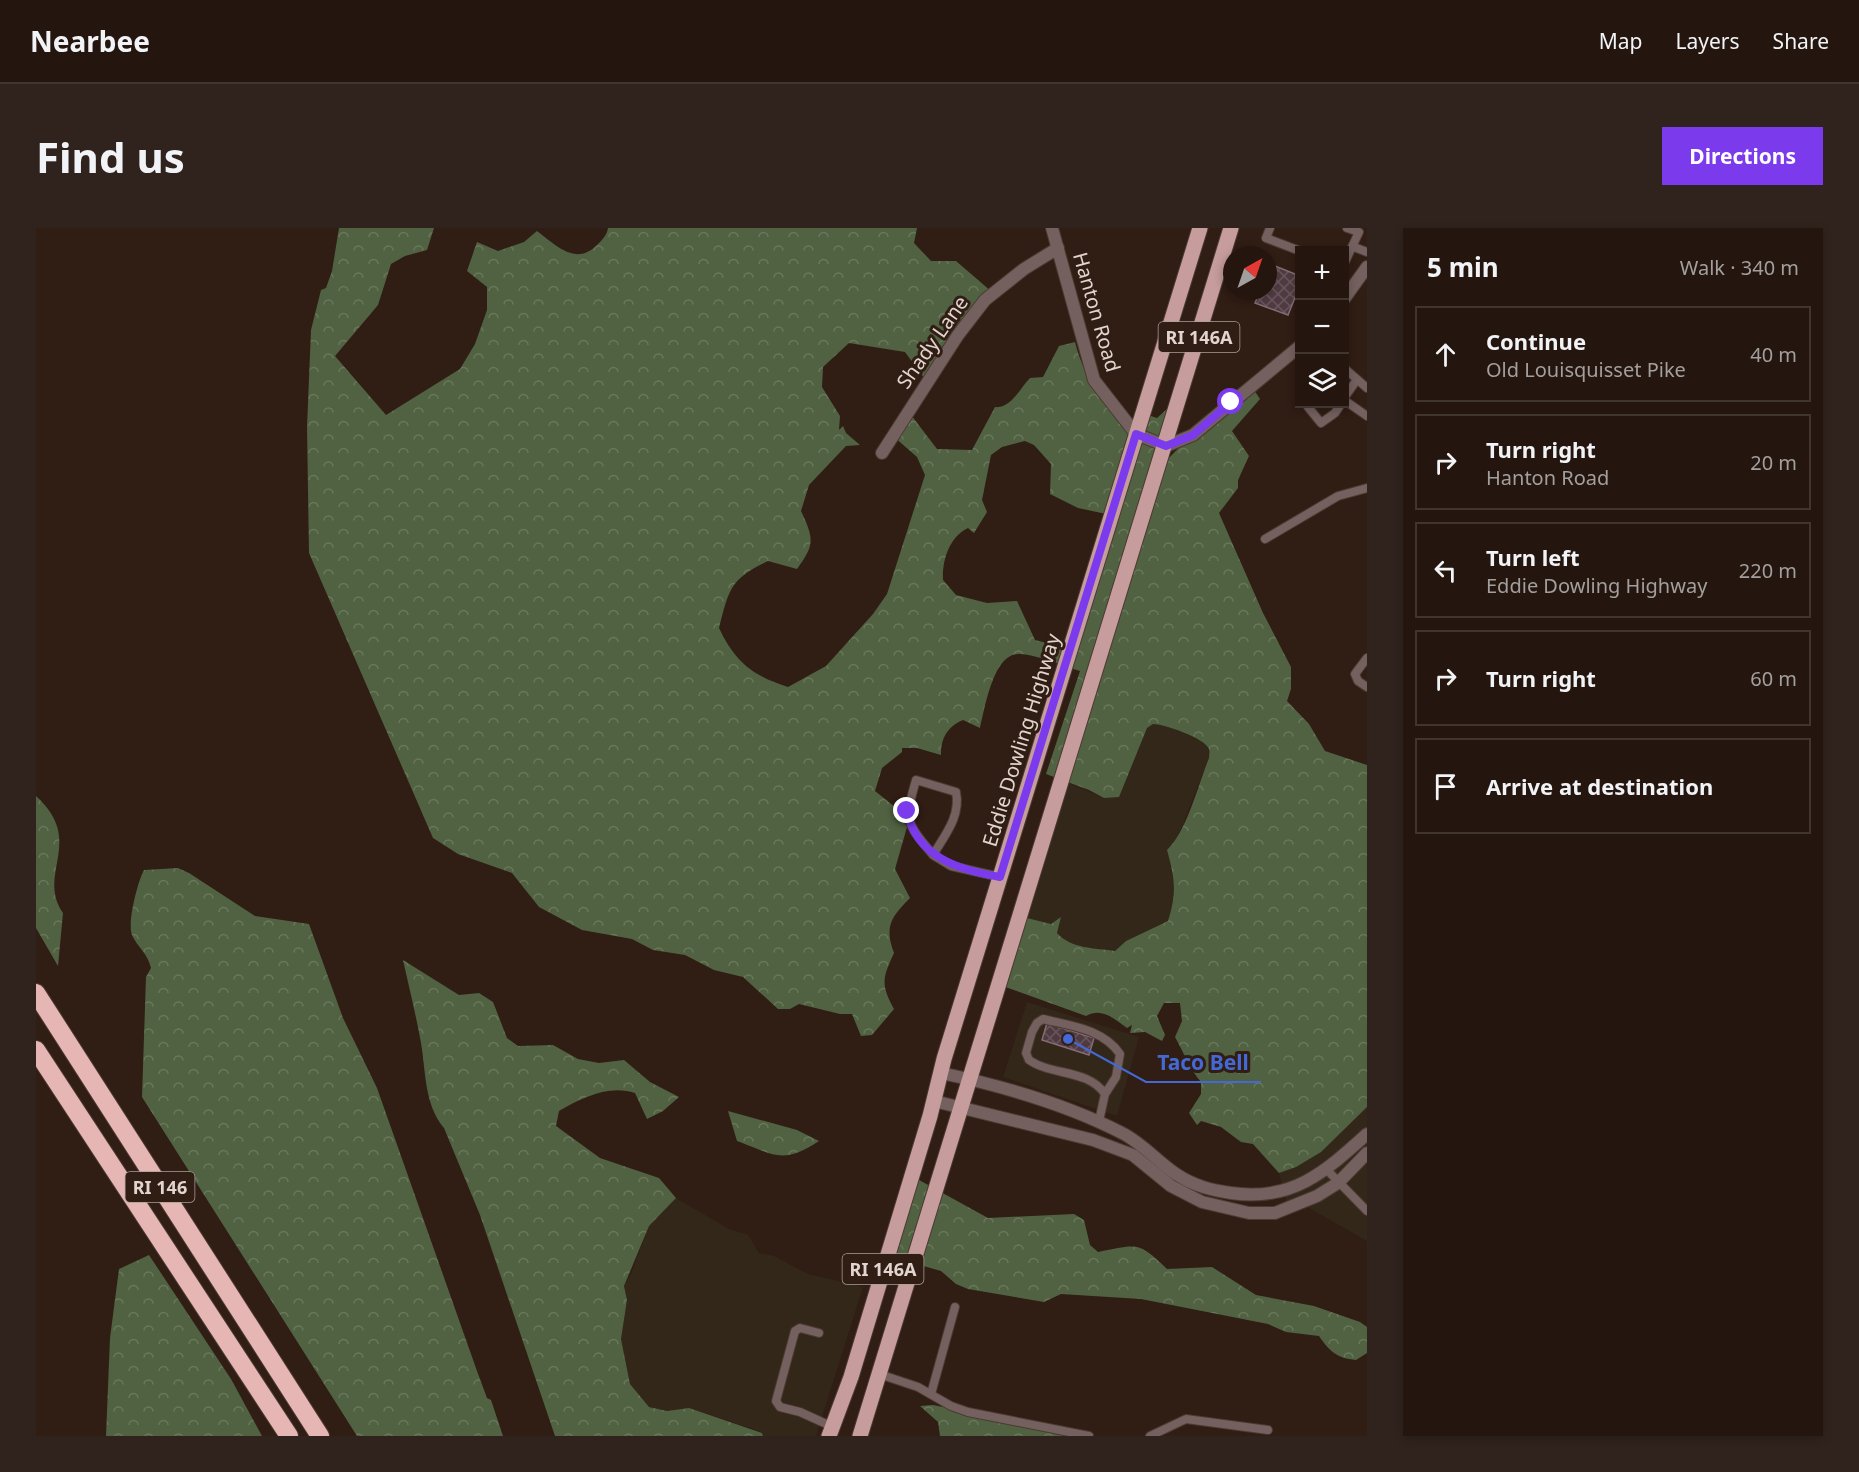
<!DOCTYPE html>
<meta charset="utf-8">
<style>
body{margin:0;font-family:"Noto Sans",sans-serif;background:#30231d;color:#f1f3f6}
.controls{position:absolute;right:18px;top:18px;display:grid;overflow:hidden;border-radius:0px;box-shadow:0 3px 9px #0003}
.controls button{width:54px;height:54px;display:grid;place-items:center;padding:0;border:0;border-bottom:2px solid #41352f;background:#24160f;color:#f1f3f6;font:30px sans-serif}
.compass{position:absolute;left:1187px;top:18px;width:54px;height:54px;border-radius:50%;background:#24160f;box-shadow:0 3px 9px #0003;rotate:40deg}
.stop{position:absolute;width:18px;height:18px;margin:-14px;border:4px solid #7c3aed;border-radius:50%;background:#fff}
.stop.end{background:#7c3aed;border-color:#fff;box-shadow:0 2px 6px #0008}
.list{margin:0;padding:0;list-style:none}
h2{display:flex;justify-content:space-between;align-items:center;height:78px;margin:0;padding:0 24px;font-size:26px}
h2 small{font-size:20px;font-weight:400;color:#a39f9e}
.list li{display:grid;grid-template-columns:39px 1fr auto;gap:18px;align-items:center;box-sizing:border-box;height:96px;margin:0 12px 12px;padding:0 12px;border:2px solid #41352f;border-radius:0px}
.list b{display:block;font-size:22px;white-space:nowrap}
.list p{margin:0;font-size:20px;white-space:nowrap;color:#a39f9e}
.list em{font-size:20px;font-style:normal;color:#a39f9e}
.icon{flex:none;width:33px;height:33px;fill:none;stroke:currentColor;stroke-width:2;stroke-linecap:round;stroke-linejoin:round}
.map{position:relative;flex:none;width:1331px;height:1208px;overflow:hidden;border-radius:0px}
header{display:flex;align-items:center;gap:36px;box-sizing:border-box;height:84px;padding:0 30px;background:#24160f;border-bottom:2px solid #41352f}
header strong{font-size:28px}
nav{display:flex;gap:33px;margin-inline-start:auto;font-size:21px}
.intro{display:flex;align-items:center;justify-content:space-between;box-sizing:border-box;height:144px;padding:0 36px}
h1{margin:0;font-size:42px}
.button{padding:15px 27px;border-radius:0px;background:#7c3aed;color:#fff;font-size:21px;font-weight:700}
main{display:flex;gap:36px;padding:0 36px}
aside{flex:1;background:#24160f;border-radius:0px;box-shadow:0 3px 9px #0003}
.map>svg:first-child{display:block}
</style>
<header>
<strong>Nearbee</strong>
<nav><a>Map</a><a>Layers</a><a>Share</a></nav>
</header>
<div class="intro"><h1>Find us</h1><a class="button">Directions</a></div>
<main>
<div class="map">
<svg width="1331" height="1208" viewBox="0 0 1331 1208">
<defs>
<pattern id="forest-crowns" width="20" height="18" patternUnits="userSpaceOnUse" patternTransform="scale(1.5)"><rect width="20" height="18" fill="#506241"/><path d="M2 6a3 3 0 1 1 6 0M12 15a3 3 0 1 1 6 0" fill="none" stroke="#69785b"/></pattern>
<pattern id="building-cross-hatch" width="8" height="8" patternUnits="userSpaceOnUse" patternTransform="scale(1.5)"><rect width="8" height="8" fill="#503a42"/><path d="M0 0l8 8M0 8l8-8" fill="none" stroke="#69565c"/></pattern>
</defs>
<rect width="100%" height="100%" fill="#301d14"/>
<g fill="#322719">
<path d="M1117,496H1127L1168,514L1173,521V530L1146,599L1138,615L1131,622L1139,650V669L1132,693L1090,713L1079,723L1041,718L1027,712L1021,705L1025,690L1015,696L983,688L1029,553L1068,570L1111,500Z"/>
<path d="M991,774L1103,809L1081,888L967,849Z"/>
<path d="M1331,879V1013L1266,976L1251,975L1243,945L1260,938Z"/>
<path d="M640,970L693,1001L712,1007L723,1025L738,1028L772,1046L827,1059L780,1208H727L726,1204L653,1180L631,1183L613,1179L594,1156L585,1111L591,1072L588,1058L595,1046L613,998Z"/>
</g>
<g fill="url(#forest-crowns)" fill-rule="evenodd">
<path d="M303,0H398L391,22L369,28L355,36L342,77L299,128L350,187L424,141L439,116L451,82V59L431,43L441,14L462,23L488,14L501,3C521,18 540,39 562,16C567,11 571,7 572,0H881L878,15L895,33H920L956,64L891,154L869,124L813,115L787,139L786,159L804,188L803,202L807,198L810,205L824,217L810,218L773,257L765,283C778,311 779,316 761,341L732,333C694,351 693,361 683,400C699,434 717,448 752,459L790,438L837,386L851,366L889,247L881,229L857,208L872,183L901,221L936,222L959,179C975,181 984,160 994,150L1007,149L1023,118L1039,114C1048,150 1069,179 1095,205L1109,186L1121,190L1141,172L1127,236L1178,184L1216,159L1224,171L1196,203L1213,228L1202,252V260L1183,285L1227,385L1255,439V461L1251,473L1273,496L1289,523L1331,537V879L1285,924L1260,939L1243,945L1217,916L1205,914L1185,899L1165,893L1161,897L1153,885L1165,866V854C1153,840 1148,825 1139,809L1146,793L1144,775H1128L1121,788L1129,807L1126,813L1109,804L1094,805L1096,797L1091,800C1078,791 1066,779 1050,788L961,756L983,688L1015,696L1025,689L1021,705C1035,721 1060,720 1079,723L1090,713L1132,693C1141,664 1139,651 1131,622C1151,603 1162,557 1173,530C1173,527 1174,524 1173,521C1169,510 1127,496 1117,496L1111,500L1083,569L1068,570L1053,562L1010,546L1044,443C1027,438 1003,427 984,426C957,424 949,481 944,500L927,492C911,499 905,510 905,527L881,520H866V524L846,540L839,563L859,579L871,599L859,641L874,670C855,689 848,699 858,725C847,749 844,756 858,781L836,807L825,808L816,786H804L763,776L754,781H742L707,749L678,742L649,727L617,722L596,711L546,702L503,679L476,645L422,626L397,610L273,325L271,199L275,102L285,62L290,60L296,43ZM989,213L998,217L1015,236L1014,266L1042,280L1075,287L1034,421L999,412L981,373L951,375L920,367L907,352C906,333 913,309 932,300L938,305L951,284L946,272L955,227L966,219Z"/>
<path d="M0,568C50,614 0,645 27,685L22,738L0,700Z"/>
<path d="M142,640L153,645L219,688L273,696L307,790L341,860L441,1143L451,1170L455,1172L467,1208H321L106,869L110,749L115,740C111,724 102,720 96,707C91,694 102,653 108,642Z"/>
<path d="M367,732L423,767L443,765L457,774L471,810L482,818L517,817L542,831L563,835L588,832L614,854L643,869L627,883L611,891L599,865C573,856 545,870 523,883L520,898L564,930L623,950L640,970L613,998L588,1058L591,1072L585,1111L594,1156L613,1179L631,1183L653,1180L726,1205L727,1208H519L444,987L408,900C388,876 390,844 385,815C380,787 373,759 367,732Z"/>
<path d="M692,883L761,902L783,913C746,937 739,927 701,913Z"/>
<path d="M874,947L952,990L1038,986L1048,992L1054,1017L1062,1024C1101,1017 1101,1012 1131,1041L1176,1039L1220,1067L1278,1078L1324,1094L1331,1099V1125L1320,1132C1301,1130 1294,1124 1283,1108L1250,1104L1232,1096L1105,1071L1025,1066L1008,1074L932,1061L920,1056L905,1043L849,1027Z"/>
<path d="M113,1027L195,1151L226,1208H70L74,1110L83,1041Z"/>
<path d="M897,1177L1051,1208H904L902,1194L884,1178Z"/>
</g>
<g fill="url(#building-cross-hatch)" stroke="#856c74" stroke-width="1.5">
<path d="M1234,36L1264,48V57L1252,87L1219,75L1224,63H1232Z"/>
<path d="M1011,795L1058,810L1053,827L1006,812Z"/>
</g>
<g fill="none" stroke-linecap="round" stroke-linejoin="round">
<defs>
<g id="lane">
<path d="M1234,0L1230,10L1264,23"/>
<path d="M1318,19L1331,24"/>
<path d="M1308,36L1323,4L1311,0"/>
<path d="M1308,140L1331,160"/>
<path d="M1308,170L1320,153"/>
<path d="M1308,172L1331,188"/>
<path d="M1272,179L1285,195L1299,185L1305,176"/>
<path d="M1229,311L1302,268L1331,260"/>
<path d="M1331,430L1319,446L1322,453L1331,459"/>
<path d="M897,627C870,594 868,594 880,552L920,564C925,588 909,607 897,627L915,638L964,649"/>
<path d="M1063,893L1069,866C1052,841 1016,848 993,832L990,825L996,804L1001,795L1007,791C1035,798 1067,801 1084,826L1080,849L1069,866"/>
<path d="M1291,942L1331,983"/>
<path d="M783,1105L764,1100L759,1103L740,1173L744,1179L764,1184L797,1199"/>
<path d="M843,1146L882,1159L915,1178L932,1184L1053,1208"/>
<path d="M895,1166L919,1079"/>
<path d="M1114,1208L1150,1191L1232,1202"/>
</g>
<g id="street">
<path d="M1016,0L1058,152L1100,206L1130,218L1157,207L1264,118"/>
<path d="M1308,71L1331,39"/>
<path d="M846,225L922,107L949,72L988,41L1022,20"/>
<path d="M905,845C967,858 1030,876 1086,905C1106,915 1122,934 1140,946C1158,958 1175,962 1195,965C1256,974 1289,944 1331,906"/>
<path d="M898,873L1057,912L1097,927L1135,958L1166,974L1213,985H1239L1281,968L1302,955L1331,925"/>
</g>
<g id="primary">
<path d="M793,1208L815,1149L894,888L908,831L1164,0"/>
<path d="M824,1208L1195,0"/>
</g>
<g id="highway">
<path d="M0,765L284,1208"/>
<path d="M0,822L253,1208"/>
</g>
</defs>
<use href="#lane" stroke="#4c3a32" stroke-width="10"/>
<use href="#street" stroke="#4c3a32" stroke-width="14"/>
<use href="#primary" stroke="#4c3a32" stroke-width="17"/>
<use href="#highway" stroke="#4c3a32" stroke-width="20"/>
<use href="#lane" stroke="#73605f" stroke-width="8"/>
<use href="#street" stroke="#73605f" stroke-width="12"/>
<use href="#primary" stroke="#c69d9c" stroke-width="15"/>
<use href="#highway" stroke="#e6b6b5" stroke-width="18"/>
</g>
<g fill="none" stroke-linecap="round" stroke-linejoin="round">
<path stroke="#7c3aed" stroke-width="8" d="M871,583C880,629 923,642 964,649L1100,206L1130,218L1157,207L1195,174"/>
</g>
<g text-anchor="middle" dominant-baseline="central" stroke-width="6" stroke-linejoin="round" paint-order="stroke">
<g fill="#301d14" stroke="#ad9e97" stroke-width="1.5">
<rect x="1122.5" y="94" width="81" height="30" rx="4.5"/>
<rect x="89.5" y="944" width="69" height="30" rx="4.5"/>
<rect x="806.5" y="1026" width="81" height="30" rx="4.5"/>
</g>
<g font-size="18" font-weight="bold" fill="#e2d5cf">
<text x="1163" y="109">RI 146A</text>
<text x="124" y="959">RI 146</text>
<text x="847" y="1041">RI 146A</text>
</g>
<g font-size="20" fill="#e2d5cf" stroke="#301d14">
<text transform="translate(1061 84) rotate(74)">Hanton Road</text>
<text transform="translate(896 114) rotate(-55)">Shady Lane</text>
<text transform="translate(985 512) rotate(-73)">Eddie Dowling Highway</text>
</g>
</g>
<path fill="none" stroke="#4469d6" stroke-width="2" d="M1032 811L1110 854H1225"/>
<circle fill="#4469d6" stroke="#301d14" stroke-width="2" cx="1032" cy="811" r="6"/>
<g font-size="21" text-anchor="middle" font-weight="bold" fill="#4469d6" stroke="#301d14" stroke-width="6" stroke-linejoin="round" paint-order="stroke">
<text x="1167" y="842">Taco Bell</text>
</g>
</svg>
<div class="controls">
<button>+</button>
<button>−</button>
<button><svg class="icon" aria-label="layers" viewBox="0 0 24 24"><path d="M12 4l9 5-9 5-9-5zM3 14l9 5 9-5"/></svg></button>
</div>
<svg class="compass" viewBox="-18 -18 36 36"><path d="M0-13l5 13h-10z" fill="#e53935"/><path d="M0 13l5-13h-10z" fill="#a39f9e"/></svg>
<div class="stop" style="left:1195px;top:174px"></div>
<div class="stop end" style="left:871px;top:583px"></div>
</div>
<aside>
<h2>5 min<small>Walk · 340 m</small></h2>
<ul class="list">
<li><svg class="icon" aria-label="ahead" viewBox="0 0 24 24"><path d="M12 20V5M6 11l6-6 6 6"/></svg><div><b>Continue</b><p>Old Louisquisset Pike</p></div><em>40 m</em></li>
<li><svg class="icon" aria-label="right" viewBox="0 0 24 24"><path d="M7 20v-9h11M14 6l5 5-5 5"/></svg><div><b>Turn right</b><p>Hanton Road</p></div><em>20 m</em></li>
<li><svg class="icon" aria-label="left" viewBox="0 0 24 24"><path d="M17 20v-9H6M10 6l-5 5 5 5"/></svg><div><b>Turn left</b><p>Eddie Dowling Highway</p></div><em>220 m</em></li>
<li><svg class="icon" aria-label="right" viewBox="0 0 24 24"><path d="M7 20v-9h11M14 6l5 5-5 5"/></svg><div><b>Turn right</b></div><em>60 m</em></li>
<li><svg class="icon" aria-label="arrive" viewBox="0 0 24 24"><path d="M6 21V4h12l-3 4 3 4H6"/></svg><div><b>Arrive at destination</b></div></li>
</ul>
</aside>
</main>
